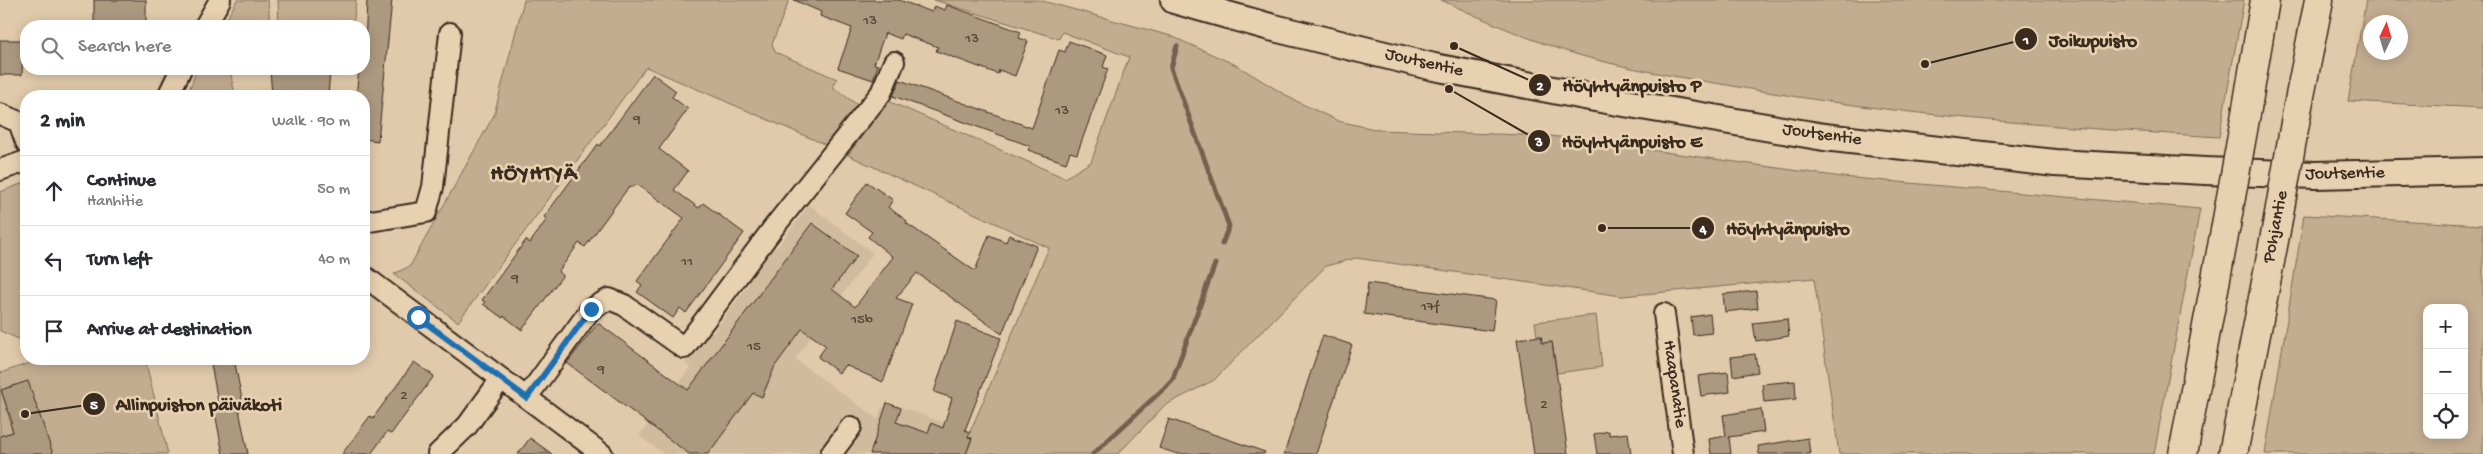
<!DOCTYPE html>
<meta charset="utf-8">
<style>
body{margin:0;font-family:"Gochi Hand",sans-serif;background:#f7f7f7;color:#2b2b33}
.controls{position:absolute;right:15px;bottom:15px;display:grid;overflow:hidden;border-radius:10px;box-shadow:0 2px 12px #0003}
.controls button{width:45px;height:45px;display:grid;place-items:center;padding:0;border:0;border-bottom:1px solid #e1e1e2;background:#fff;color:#2b2b33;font:25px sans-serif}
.compass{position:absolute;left:2363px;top:15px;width:45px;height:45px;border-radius:50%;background:#fff;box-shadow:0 2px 12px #0003;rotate:4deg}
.stop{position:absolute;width:15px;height:15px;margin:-11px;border:4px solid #1f6fb2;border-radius:50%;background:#fff}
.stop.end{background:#1f6fb2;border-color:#fff;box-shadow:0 1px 5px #0008}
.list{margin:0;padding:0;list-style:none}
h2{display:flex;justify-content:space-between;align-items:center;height:65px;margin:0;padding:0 20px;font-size:21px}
h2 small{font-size:16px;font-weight:400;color:#7c7c81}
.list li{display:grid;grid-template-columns:32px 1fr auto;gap:15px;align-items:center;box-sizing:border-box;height:70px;padding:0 20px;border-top:1px solid #e1e1e2}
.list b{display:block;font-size:19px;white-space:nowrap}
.list p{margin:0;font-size:16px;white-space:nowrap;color:#7c7c81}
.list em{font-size:16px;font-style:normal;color:#7c7c81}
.icon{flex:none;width:28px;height:28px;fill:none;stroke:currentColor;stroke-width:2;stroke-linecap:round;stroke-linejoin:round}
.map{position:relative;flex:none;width:2483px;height:454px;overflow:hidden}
.search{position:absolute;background:#fff;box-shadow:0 2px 12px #0003;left:20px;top:20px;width:350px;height:55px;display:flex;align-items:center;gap:12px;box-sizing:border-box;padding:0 18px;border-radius:20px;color:#7c7c81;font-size:19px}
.panel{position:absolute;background:#fff;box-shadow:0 2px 12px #0003;left:20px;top:90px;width:350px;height:275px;border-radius:20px}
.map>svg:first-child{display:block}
</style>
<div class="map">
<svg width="2483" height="454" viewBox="0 0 2483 454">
<rect width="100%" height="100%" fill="#e1caab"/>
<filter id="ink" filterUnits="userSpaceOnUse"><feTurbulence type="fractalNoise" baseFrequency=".02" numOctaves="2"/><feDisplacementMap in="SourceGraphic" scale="10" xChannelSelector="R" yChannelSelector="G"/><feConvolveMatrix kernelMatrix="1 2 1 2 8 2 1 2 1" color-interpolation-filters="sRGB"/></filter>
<g filter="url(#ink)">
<path fill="#d1bb9e" d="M809,205L873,253L795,359L878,419L881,409L890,403L948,424L972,438L966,454H664L639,436L690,368L685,363L709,331L713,333L749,284L746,281L773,245L777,248Z"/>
<g fill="#c3ad91" stroke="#7f6c58" fill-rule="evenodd">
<path d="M237,0H268L270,26H223Z"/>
<path d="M278,0H356L353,26H279Z"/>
<path d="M524,0H789L772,44L775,52L837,79L833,87L860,107L831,147L646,67L458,322L394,274L410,266L494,115Z"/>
<path d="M934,0H1039L1171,36L1236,65L1292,99L1338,121L1379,130L1551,136L1842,177L2200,209L2154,454H1839L1814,278L1622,296L1356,258L1326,266L1214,380L1164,406L1118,454H966L972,439L968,437L970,432L1049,248L848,155L888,101L1065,178L1091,162L1129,57L1062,32L1059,39Z"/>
<path d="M1441,0H2244L2219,137C2054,127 1890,115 1727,85C1678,77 1629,69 1582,56C1533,42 1487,21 1441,0Z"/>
<path d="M2366,0H2483V108L2348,101ZM2370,22H2400V52H2370Z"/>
<path d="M197,69H230L235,96H187Z"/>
<path d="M26,182V342L0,331V192Z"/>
<path d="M2304,215L2483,225V454H2265ZM2427,308H2464V435H2427Z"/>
<path d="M1596,315L1602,367L1557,373L1552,342L1542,343L1541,336H1537L1535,322Z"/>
<path d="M32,359H145L168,454H53L2,391L13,432L0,436V373L33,362Z"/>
</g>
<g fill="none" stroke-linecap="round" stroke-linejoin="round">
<g stroke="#73614e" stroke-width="5">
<path d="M1177,46L1171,68L1229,226L1222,244"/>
<path d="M1093,454L1172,381L1215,264"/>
</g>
</g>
<g fill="#ad9980" stroke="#3b2a1e">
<rect x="94" y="0" width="52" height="26"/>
<path d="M367,0H392L378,141L364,139V96H356L359,69H364Z"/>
<path d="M794,0H899L932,12L934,6L945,10L947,5L1021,32L1019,38L1028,41L1015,76L999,70L998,74L936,51L938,47L903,34L901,39L885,33L874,64L878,65L873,80L838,68L852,28L820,16L821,12Z"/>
<path d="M0,40H23L22,75H0Z"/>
<path d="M1069,41L1107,55L1103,67L1108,69L1077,154L1070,152L1066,163L1028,150L1030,146L893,96L900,80L1032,128L1059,50L1065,52Z"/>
<path d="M270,69H326L325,72H330L328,96H272Z"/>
<path d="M653,74L676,91L672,97L688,109L659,149L688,171L674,190L699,208L703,203L744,233L686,313L680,308L673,318L637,292L642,285L637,281L684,218L638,185L628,188L585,247L579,243L558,272L563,275L522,330L504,316L503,318L483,304L485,302L482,300L526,240L530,243L547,219L544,217L598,144L600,146Z"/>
<path d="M867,182L893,200L888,207L907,221L906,223L975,271L989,235L1006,242L1009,235L1037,246L1002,334L917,273L896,298L912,304L883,382L845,365L839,373L818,357L826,346L802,329L775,366L762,397L753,393L708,454H689L567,363L598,323L688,390L812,223L857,256L832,289L855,307L893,257L868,237L872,232L845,213Z"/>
<path d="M1368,283L1496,300L1492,331L1364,314Z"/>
<path d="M1756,291L1758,308L1725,312L1723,294Z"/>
<path d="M1710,314L1712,333L1693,335L1691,317Z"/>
<path d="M1787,319L1789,336L1756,341L1753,323Z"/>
<path d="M957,321L1001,338L965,430L970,432L968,437L972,438L966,454H870L887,403L901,408L896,422L928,433L931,423L943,428L952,398L934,392Z"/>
<path d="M1323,335L1352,345L1316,454H1284Z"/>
<path d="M1541,336L1542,343L1552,342L1568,454H1534L1517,339Z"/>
<path d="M1755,354L1758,372L1733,376L1731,357Z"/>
<path d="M210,359H234L243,404L238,405L248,454H223L214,408L219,407Z"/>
<path d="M414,362L434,376L391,434L387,432L371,454H342L370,416L373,418Z"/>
<path d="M1728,372L1730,392L1701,396L1698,376Z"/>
<path d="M28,381L53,454H0V436L13,432L10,423L12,422L1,390Z"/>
<path d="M1795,381L1796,399L1764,402L1762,384Z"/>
<path d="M1761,409L1764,432L1729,437L1731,454H1711L1709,439L1726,436L1723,415Z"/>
<path d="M1169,419L1265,452L1264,454H1178L1159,448Z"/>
<path d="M1609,431V435L1628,433L1631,454H1597L1594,434Z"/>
<path d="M530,438L552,454H518Z"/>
<path d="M1808,438L1810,454H1759L1758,446Z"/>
</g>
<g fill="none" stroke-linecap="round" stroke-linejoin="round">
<defs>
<g id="minor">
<path d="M205,26L220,0"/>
<path d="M168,96L181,69"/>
<path d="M0,114L19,122L26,142"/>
<path d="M0,170L26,161"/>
<path d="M364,222L426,212L433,187L450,33"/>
<path d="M364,276L602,454"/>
<path d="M1664,314L1683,454"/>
<path d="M527,397L591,309L609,299L624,305L684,348L774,227L881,93L894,62"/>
<path d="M438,454L467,426L501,379"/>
<path d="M831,454L851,427"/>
</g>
<path id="major" d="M1174,0L1270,27L1434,67L1595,98L1824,137L2055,163L2205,171L2315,175L2483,171"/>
<g id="highway">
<path d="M2298,106L2319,0"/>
<path d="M2247,108L2265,0"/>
<path d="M2183,454L2226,225"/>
<path d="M2233,454L2277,225"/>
</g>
</defs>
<use href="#minor" stroke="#3b2a1e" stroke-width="24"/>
<use href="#major" stroke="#3b2a1e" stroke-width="30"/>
<use href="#highway" stroke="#3b2a1e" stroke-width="31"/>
<use href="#minor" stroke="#e8d1b1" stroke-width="20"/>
<use href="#major" stroke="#e8d1b1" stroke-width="26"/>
<use href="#highway" stroke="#e8d1b1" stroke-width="28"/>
<defs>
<g id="highway-bridge">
<path d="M2226,225L2247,108"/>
<path d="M2277,225L2298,106"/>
</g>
</defs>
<use href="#highway-bridge" stroke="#3b2a1e" stroke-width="31" stroke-linecap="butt"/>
<use href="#highway-bridge" stroke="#e8d1b1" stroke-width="28"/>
</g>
</g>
<g fill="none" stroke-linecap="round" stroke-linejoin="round" filter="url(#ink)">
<path stroke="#1f6fb2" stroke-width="6" d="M418,317L527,398L591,309"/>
</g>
<g text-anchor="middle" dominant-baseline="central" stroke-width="5" stroke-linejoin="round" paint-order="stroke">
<g font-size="15" fill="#584636">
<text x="870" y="21">13</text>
<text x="972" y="39">13</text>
<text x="1062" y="111">13</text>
<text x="637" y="120">9</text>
<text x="687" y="262">11</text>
<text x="515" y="279">9</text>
<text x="1430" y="307">17f</text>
<text x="862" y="320">15b</text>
<text x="754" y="347">15</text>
<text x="601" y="370">9</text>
<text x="404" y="396">2</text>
<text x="1544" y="405">2</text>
</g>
<g font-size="18" fill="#3b2a1e" stroke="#e8d1b1">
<text transform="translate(1424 63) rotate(13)">Joutsentie</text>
<text transform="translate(1822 135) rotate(8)">Joutsentie</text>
<text transform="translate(2345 174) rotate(-1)">Joutsentie</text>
<text transform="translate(2276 227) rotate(-79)">Pohjantie</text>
<text transform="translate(1674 384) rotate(82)">Haapanatie</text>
</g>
<g font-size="22" font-weight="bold" letter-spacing="1" fill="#3b2a1e" stroke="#e8d1b1">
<text x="534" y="175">HÖYHTYÄ</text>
</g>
</g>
<path fill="none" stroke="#3b2a1e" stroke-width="2" d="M1925 64L2026 39M1454 46L1540 85M1449 89L1539 141M1602 228L1703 228M25 414L94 404"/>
<g fill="#3b2a1e" stroke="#e8d1b1" stroke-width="2">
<circle cx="1925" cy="64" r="5"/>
<circle cx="1454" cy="46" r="5"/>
<circle cx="1449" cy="89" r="5"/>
<circle cx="1602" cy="228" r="5"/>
<circle cx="25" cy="414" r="5"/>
<circle cx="2026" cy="39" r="12"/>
<circle cx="1540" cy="85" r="12"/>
<circle cx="1539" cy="141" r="12"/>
<circle cx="1703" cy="228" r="12"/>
<circle cx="94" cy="404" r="12"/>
</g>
<g font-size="15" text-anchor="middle" font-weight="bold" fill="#fff">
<text x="2026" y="44">1</text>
<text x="1540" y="90">2</text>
<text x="1539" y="146">3</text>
<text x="1703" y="233">4</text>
<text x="94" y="409">5</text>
</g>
<g font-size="19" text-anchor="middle" font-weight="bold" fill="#3b2a1e" stroke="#e8d1b1" stroke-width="5" stroke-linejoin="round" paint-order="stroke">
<text x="2093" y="46">Joikupuisto</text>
<text x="1632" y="91">Höyhtyänpuisto P</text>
<text x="1632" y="147">Höyhtyänpuisto E</text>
<text x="1788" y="234">Höyhtyänpuisto</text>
<text x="199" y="410">Allinpuiston päiväkoti</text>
</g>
</svg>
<div class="controls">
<button>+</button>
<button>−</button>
<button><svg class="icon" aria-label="locate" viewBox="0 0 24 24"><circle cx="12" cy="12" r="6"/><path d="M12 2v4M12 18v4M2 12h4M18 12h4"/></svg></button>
</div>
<svg class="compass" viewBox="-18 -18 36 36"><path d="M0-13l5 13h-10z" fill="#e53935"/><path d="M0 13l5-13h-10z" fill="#7c7c81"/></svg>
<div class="stop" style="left:418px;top:317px"></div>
<div class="stop end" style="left:591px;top:309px"></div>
<div class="search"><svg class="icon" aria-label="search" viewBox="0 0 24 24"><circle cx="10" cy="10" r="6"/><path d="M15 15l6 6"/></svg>Search here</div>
<section class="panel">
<h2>2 min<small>Walk · 90 m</small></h2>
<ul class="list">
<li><svg class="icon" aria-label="ahead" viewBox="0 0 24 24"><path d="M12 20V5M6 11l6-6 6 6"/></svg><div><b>Continue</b><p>Hanhitie</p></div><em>50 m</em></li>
<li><svg class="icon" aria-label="left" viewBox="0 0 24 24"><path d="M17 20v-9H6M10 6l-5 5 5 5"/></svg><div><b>Turn left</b></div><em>40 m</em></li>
<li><svg class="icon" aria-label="arrive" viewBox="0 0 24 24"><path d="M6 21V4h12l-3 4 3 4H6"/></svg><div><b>Arrive at destination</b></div></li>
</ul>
</section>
</div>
